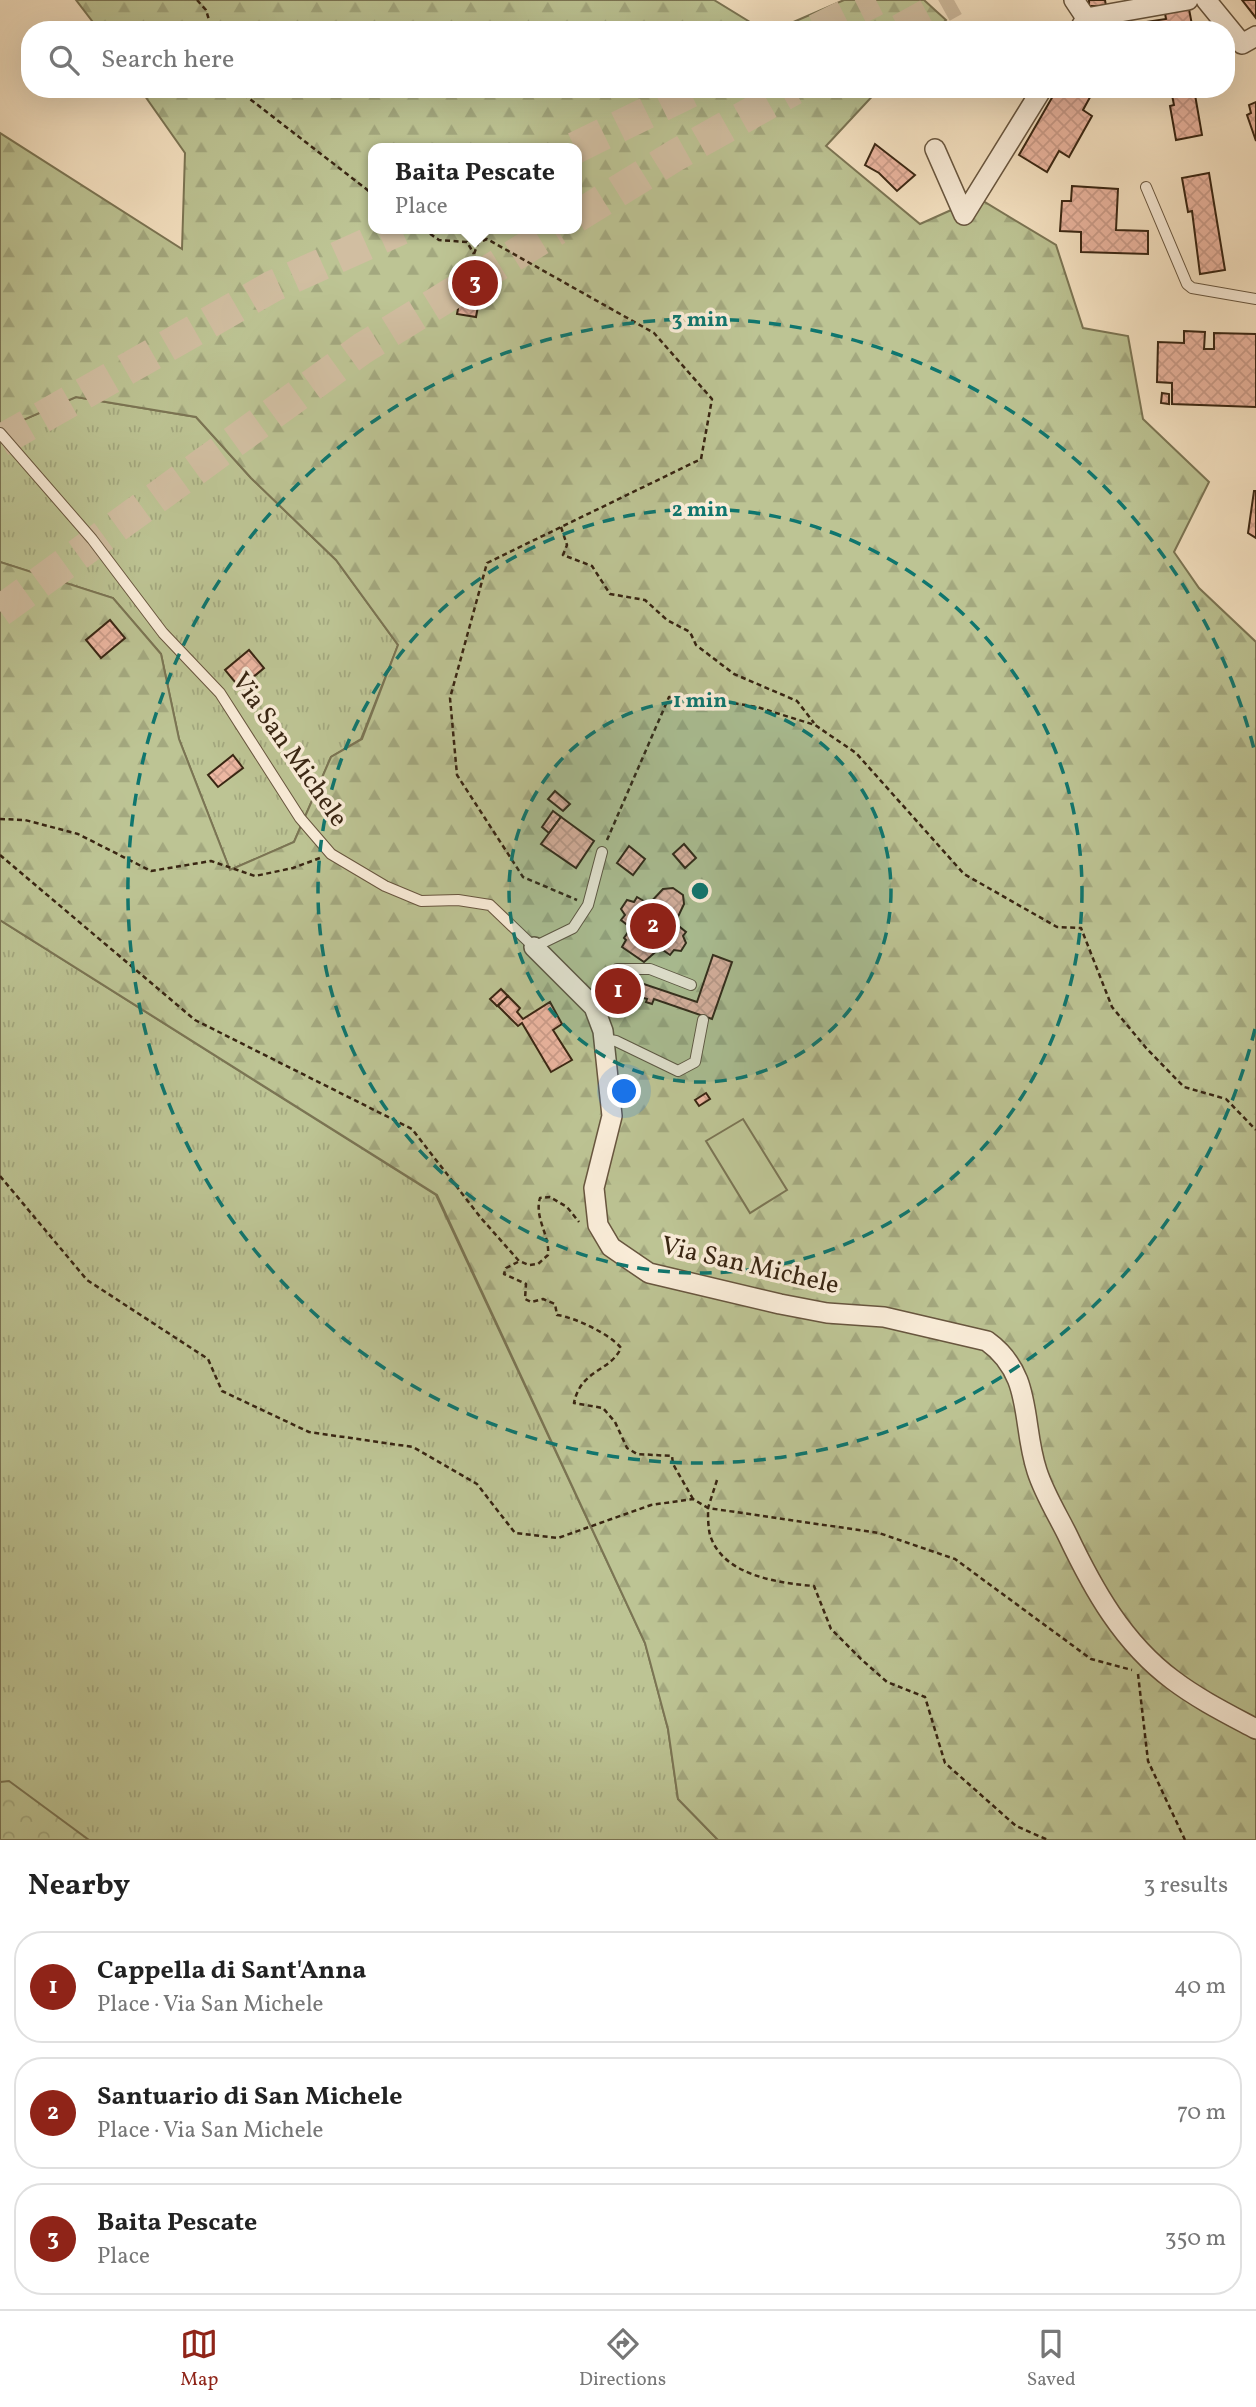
<!DOCTYPE html>
<meta charset="utf-8">
<style>
body{margin:0;font-family:Vollkorn,serif;background:#f2f2f2;color:#222}
.you{position:absolute;left:625px;top:1092px;width:24px;height:24px;margin:-18px;border:5px solid #fff;border-radius:50%;background:#1a73e8;box-shadow:0 0 0 10px #1a73e833}
.badge{display:grid;place-items:center;width:46px;height:46px;border-radius:50%;background:#8f2418;color:#fff;font-size:23px;font-weight:700}
.pin{position:absolute;translate:-50% -50%;border:4px solid #fff;box-shadow:0 2px 7px #0006}
.popup{position:absolute;left:368px;top:143px;width:214px;height:91px;box-sizing:border-box;display:grid;place-content:center;border-radius:14px;background:#fff;filter:drop-shadow(0 2px 5px #0005);font-size:23px;white-space:nowrap;color:#767676}
.popup b{font-size:26px;color:#222}
.popup::after{content:'';position:absolute;left:50%;top:100%;margin-left:-14px;border:14px solid transparent;border-top-color:#fff}
.list{margin:0;padding:0;list-style:none}
h2{display:flex;justify-content:space-between;align-items:center;height:91px;margin:0;padding:0 28px;font-size:30px}
h2 small{font-size:23px;font-weight:400;color:#767676}
.list li{display:grid;grid-template-columns:46px 1fr auto;gap:21px;align-items:center;box-sizing:border-box;height:112px;margin:0 14px 14px;padding:0 14px;border:2px solid #e0e0e0;border-radius:28px}
.list b{display:block;font-size:26px;white-space:nowrap}
.list p{margin:0;font-size:23px;white-space:nowrap;color:#767676}
.list em{font-size:23px;font-style:normal;color:#767676}
.icon{flex:none;width:38px;height:38px;fill:none;stroke:currentColor;stroke-width:2;stroke-linecap:round;stroke-linejoin:round}
.map{position:relative;flex:none;width:1256px;height:1840px;overflow:hidden}
.search{position:absolute;background:#fff;box-shadow:0 7px 28px #0002;left:21px;right:21px;top:21px;height:77px;display:flex;align-items:center;gap:18px;box-sizing:border-box;padding:0 24px;border-radius:28px;color:#767676;font-size:26px}
.sheet{height:469px;background:#fff}
nav{display:flex;justify-content:space-around;align-items:center;box-sizing:border-box;height:98px;border-top:2px solid #e0e0e0;background:#fff;font-size:19px;color:#767676}
nav a{display:grid;justify-items:center;gap:4px}
nav .on{color:#8f2418}
.map>svg:first-child{display:block}
</style>
<div class="map">
<svg width="1256" height="1840" viewBox="0 0 1256 1840">
<defs>
<pattern id="grass-tufts" width="24" height="20" patternUnits="userSpaceOnUse" patternTransform="scale(1.75)"><rect width="24" height="20" fill="#bdc494"/><path d="M3 7l-1-3M5 7V3M7 7l1-3M15 17l-1-3M17 17v-4M19 17l1-3" fill="none" stroke="#a3a87f"/></pattern>
<pattern id="forest-firs" width="22" height="20" patternUnits="userSpaceOnUse" patternTransform="scale(1.75)"><rect width="22" height="20" fill="#bdc494"/><path d="M5 1l3.5 6h-7zM16 11l3.5 6h-7z" fill="#a3a87f"/></pattern>
<pattern id="park-crowns" width="20" height="18" patternUnits="userSpaceOnUse" patternTransform="scale(1.75)"><rect width="20" height="18" fill="#bdc494"/><path d="M2 6a3 3 0 1 1 6 0M12 15a3 3 0 1 1 6 0" fill="none" stroke="#a3a87f"/></pattern>
<pattern id="building-cross-hatch" width="8" height="8" patternUnits="userSpaceOnUse" patternTransform="scale(1.75)"><rect width="8" height="8" fill="#edb7a2"/><path d="M0 0l8 8M0 8l8-8" fill="none" stroke="#cc9d8b"/></pattern>
</defs>
<rect width="100%" height="100%" fill="#f7e4c4"/>
<filter id="stains"><feTurbulence type="fractalNoise" baseFrequency=".00286" numOctaves="4"/><feColorMatrix values="0 0 0 0 .2 0 0 0 0 .09 0 0 0 0 .02 0 0 0 .5 -.17"/></filter>
<radialGradient id="worn" r=".72"><stop offset=".6" stop-color="#630" stop-opacity="0"/><stop offset="1" stop-color="#630" stop-opacity=".3"/></radialGradient>
<g fill="url(#grass-tufts)" stroke="#7b7554" stroke-width="2">
<path d="M76,397L196,417L251,478L336,560L398,645L361,739L331,757L294,842L230,870L179,739L161,654L113,598L0,562V430Z"/>
<path d="M0,920L436,1195L645,1643L668,1729L678,1799L718,1840H0Z"/>
</g>
<g fill="url(#forest-firs)" stroke="#7b7554" stroke-width="2" fill-rule="evenodd">
<path d="M76,0H714L763,30H99Z"/>
<path d="M844,0H924L946,20L936,30H775Z"/>
<path d="M140,89H879L826,146L920,224L978,198L1056,245L1083,328L1128,336L1143,419L1209,482L1174,552L1199,588L1256,642V1840H718L678,1799L668,1729L645,1643L437,1195L0,920V562L113,598L161,654L179,739L230,870L294,842L331,757L362,739L398,645L336,560L251,478L196,417L76,397L0,430V133L182,249L185,153ZM374,148H576V229H374Z"/>
</g>
<path fill="url(#park-crowns)" stroke="#7b7554" stroke-width="2" d="M9,1781L89,1840H0V1782Z"/>
<path fill="#bdc494" stroke="#7b7554" stroke-width="2" d="M743,1119L787,1190L750,1213L706,1141Z"/>
<g fill="url(#building-cross-hatch)" stroke="#392613" stroke-width="2">
<path d="M1089,0H1105L1106,6H1089Z"/>
<path d="M1242,0H1256V18Z"/>
<path d="M1189,9L1193,30H1140L1139,23L1166,19L1165,13Z"/>
<path d="M1057,89L1094,90L1083,110L1092,116L1069,157L1059,151L1047,172L1019,155Z"/>
<path d="M1194,89L1202,135L1176,140L1170,106L1174,105L1171,90Z"/>
<path d="M1256,102V141L1247,115L1251,113L1249,105Z"/>
<path d="M875,144L915,175L897,191L879,173L865,165Z"/>
<path d="M1209,173L1225,270L1200,274L1192,211L1188,212L1182,178Z"/>
<path d="M1072,186L1118,189L1116,230L1148,231V254L1081,252V232L1060,231L1062,201H1071Z"/>
<path d="M472,260L486,262L476,317L457,314L459,304L465,305Z"/>
<path d="M1184,331L1205,332L1204,349H1214V333L1256,334V407L1172,404V383L1157,382L1158,342L1184,343Z"/>
<path d="M1162,393L1169,394V404L1161,403Z"/>
<path d="M1254,491H1256V538L1248,533Z"/>
<path d="M110,620L125,638L101,658L86,640Z"/>
<path d="M249,650L264,668L240,688L225,670Z"/>
<path d="M233,755L243,768L218,787L208,775Z"/>
<path d="M555,791L570,804L563,811L548,799Z"/>
<path d="M553,811L561,817L549,833L542,827Z"/>
<path d="M561,817L594,841L576,868L541,844Z"/>
<path d="M684,844L696,858L685,868L673,854Z"/>
<path d="M629,846L645,859L633,875L617,863Z"/>
<path d="M673,888L683,895L684,904L675,923L686,932L683,936L686,943L681,951L674,950L670,955L660,948L644,962L622,947L626,940L624,938L631,928L621,920L625,915L621,909L627,900L634,902L637,897L649,904L663,889Z"/>
<path d="M713,955L732,962L712,1019L654,999L652,1004L646,1002L647,999L624,992L629,979L697,1002Z"/>
<path d="M614,985L625,989L622,999L610,995Z"/>
<path d="M501,989L508,996L497,1006L490,999Z"/>
<path d="M508,996L520,1008L517,1012L523,1019L550,1002L562,1024L553,1030L572,1060L551,1072L522,1023L518,1026L498,1006Z"/>
<path d="M706,1093L710,1099L699,1106L695,1100Z"/>
</g>
<g fill="none" stroke-linecap="round" stroke-linejoin="round">
<g stroke="#d1bea1" stroke-width="32" stroke-dasharray="32 16" stroke-linecap="butt">
<path d="M816,30L876,0"/>
<path d="M900,30L954,0"/>
<path d="M575,148L696,89"/>
<path d="M576,217L676,155L794,89"/>
<path d="M0,441L273,286L401,229"/>
<path d="M0,611L363,348L557,229"/>
</g>
<defs>
<g id="service">
<path d="M1146,187L1187,284L1192,288L1256,299"/>
<path d="M0,433L92,539L163,633L220,693L300,818L331,854L385,886L421,901L458,900L490,905L534,947L573,928L588,905L602,852"/>
<path d="M594,1006L599,988L617,969H650L691,985"/>
<path d="M604,1039L616,1041L678,1071L695,1062L703,1020"/>
</g>
<g id="minor">
<path d="M1074,0L1086,18"/>
<path d="M1206,0L1242,44L1256,36"/>
<path d="M1079,30L1086,18L1188,0"/>
<path d="M935,149L964,215L1042,89"/>
<path d="M534,947L594,1007L603,1031L612,1116L594,1188L598,1225L611,1247L649,1273L780,1304L827,1313L884,1317L987,1341C1034,1375 1021,1423 1037,1471C1044,1493 1057,1514 1067,1534C1093,1589 1123,1643 1173,1680C1198,1699 1228,1714 1256,1729"/>
</g>
</defs>
<use href="#service" stroke="#68563f" stroke-width="12"/>
<use href="#minor" stroke="#68563f" stroke-width="22"/>
<g stroke="#392613" stroke-width="2.5" stroke-dasharray="5 3.5" stroke-linecap="butt">
<path d="M197,0L206,10L212,30"/>
<path d="M237,89L374,195"/>
<path d="M423,229L439,240L467,242L474,254"/>
<path d="M474,254L478,243L487,239L654,333L712,399L701,459L487,563L450,698L457,775L523,877L577,900"/>
<path d="M561,527L567,545L563,555L592,566L610,594L645,600L667,620L690,632L696,645L734,674L797,701L814,723"/>
<path d="M0,819L25,820L78,834L151,871L211,861L255,876L293,868L320,858"/>
<path d="M607,840L669,697H697L757,707L815,725L856,753L964,874L1057,927L1081,928L1112,1007L1147,1049L1184,1087L1226,1099L1256,1130"/>
<path d="M0,855L195,1020L412,1129L481,1218L519,1261L529,1265L538,1264L548,1255C550,1235 534,1218 540,1198L550,1197L567,1207L579,1222"/>
<path d="M0,1176L87,1280L208,1359L222,1391L309,1432L413,1447L477,1484L515,1533L558,1538L651,1505L693,1499L708,1508C708,1516 708,1527 710,1535C723,1576 779,1583 814,1586L831,1629L861,1659L887,1682L925,1697L945,1763L1016,1826L1048,1840"/>
<path d="M518,1262L506,1268L504,1274L526,1284L525,1299L531,1302L543,1299L555,1304L557,1315C574,1317 610,1334 621,1348C610,1372 581,1369 574,1403L603,1408L615,1422L627,1448L637,1454L672,1456L673,1464L693,1499"/>
<path d="M717,1480L708,1508L879,1533L955,1559L1091,1659L1132,1670"/>
<path d="M1138,1674L1148,1761L1185,1840"/>
</g>
<use href="#service" stroke="#faedd9" stroke-width="10"/>
<use href="#minor" stroke="#faedd9" stroke-width="19"/>
</g>
<circle cx="700" cy="891" r="191" fill="#0f766e" fill-opacity=".12"/>
<g fill="none" stroke="#0f766e" stroke-width="3.5" stroke-dasharray="12 9">
<circle cx="700" cy="891" r="191"/>
<circle cx="700" cy="891" r="382"/>
<path d="M1255 1029A572 572 0 1 1 1255 753"/>
</g>
<g text-anchor="middle" dominant-baseline="central" stroke-width="7" stroke-linejoin="round" paint-order="stroke">
<g font-size="26" fill="#392613" stroke="#faedd9">
<text transform="translate(289 750) rotate(55)">Via San Michele</text>
<text transform="translate(750 1266) rotate(13)">Via San Michele</text>
</g>
</g>
<circle cx="700" cy="891" r="10" fill="#0f766e" stroke="#faedd9" stroke-width="3.5"/>
<g font-size="21" text-anchor="middle" font-weight="bold" fill="#0f766e" stroke="#faedd9" stroke-width="7" stroke-linejoin="round" paint-order="stroke">
<text x="700" y="326">3 min</text>
<text x="700" y="516">2 min</text>
<text x="700" y="707">1 min</text>
</g>
<rect width="100%" height="100%" filter="url(#stains)"/>
<rect width="100%" height="100%" fill="url(#worn)"/>
</svg>
<div class="you"></div>
<div class="pin badge" style="left:618px;top:991px">1</div>
<div class="pin badge" style="left:653px;top:926px">2</div>
<div class="pin badge" style="left:475px;top:283px">3</div>
<div class="popup"><b>Baita Pescate</b>Place</div>
<div class="search"><svg class="icon" aria-label="search" viewBox="0 0 24 24"><circle cx="10" cy="10" r="6"/><path d="M15 15l6 6"/></svg>Search here</div>
</div>
<section class="sheet">
<h2>Nearby<small>3 results</small></h2>
<ul class="list">
<li><span class="badge">1</span><div><b>Cappella di Sant'Anna</b><p>Place · Via San Michele</p></div><em>40 m</em></li>
<li><span class="badge">2</span><div><b>Santuario di San Michele</b><p>Place · Via San Michele</p></div><em>70 m</em></li>
<li><span class="badge">3</span><div><b>Baita Pescate</b><p>Place</p></div><em>350 m</em></li>
</ul>
</section>
<nav>
<a class="on"><svg class="icon" aria-label="map" viewBox="0 0 24 24"><path d="M3 6l6-2 6 2 6-2v14l-6 2-6-2-6 2zM9 4v14M15 6v14"/></svg>Map</a>
<a><svg class="icon" aria-label="directions" viewBox="0 0 24 24"><path d="M12 3l9 9-9 9-9-9zM9 14v-3h6M13 9l2 2-2 2"/></svg>Directions</a>
<a><svg class="icon" aria-label="saved" viewBox="0 0 24 24"><path d="M7 4h10v16l-5-4-5 4z"/></svg>Saved</a>
</nav>
